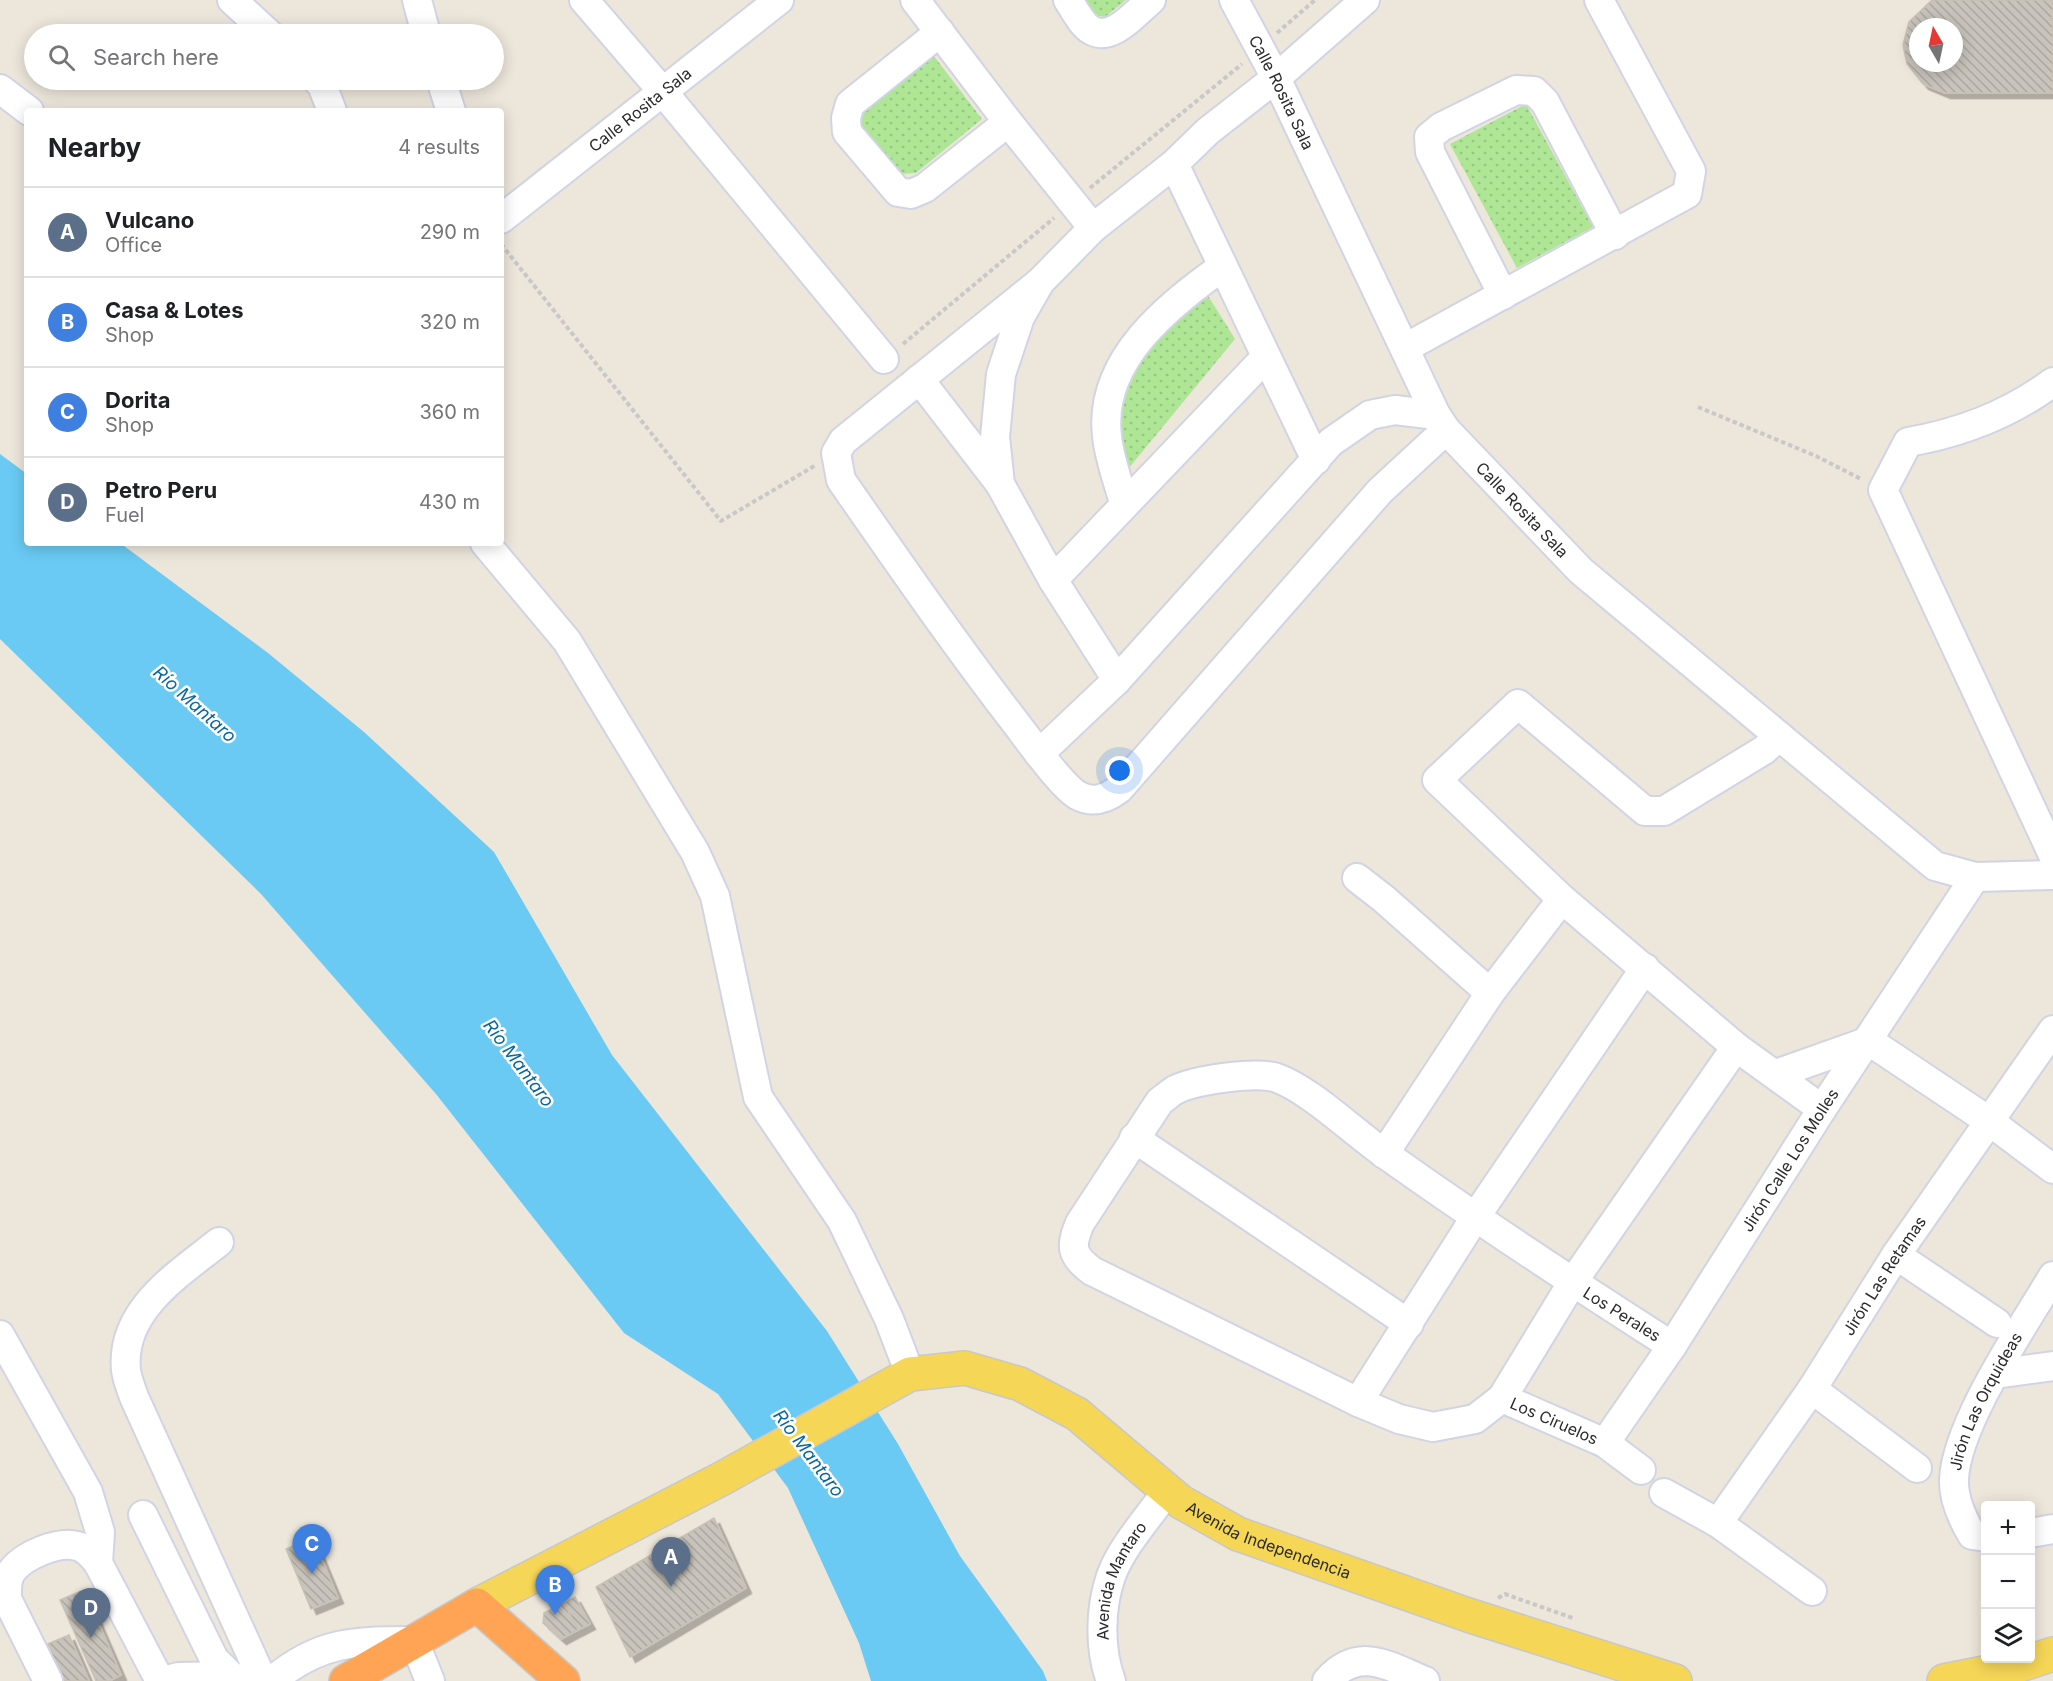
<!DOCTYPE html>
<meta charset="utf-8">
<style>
body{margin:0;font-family:Inter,sans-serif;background:#f2f2f2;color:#202124}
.controls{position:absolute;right:18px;bottom:18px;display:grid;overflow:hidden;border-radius:6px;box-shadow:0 3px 15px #0003}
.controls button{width:54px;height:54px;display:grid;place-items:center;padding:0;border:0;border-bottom:2px solid #e0e0e0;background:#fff;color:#202124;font:30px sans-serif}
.compass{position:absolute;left:1909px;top:18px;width:54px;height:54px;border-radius:50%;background:#fff;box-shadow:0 3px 15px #0003;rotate:351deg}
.you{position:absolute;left:1120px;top:771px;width:21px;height:21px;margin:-15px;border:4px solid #fff;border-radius:50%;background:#1a73e8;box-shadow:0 0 0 9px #1a73e833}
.badge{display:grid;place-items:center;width:39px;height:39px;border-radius:50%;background:#3655ff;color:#fff;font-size:20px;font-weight:700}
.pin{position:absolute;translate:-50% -50px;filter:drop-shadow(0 2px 3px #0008)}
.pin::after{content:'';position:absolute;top:32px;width:21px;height:18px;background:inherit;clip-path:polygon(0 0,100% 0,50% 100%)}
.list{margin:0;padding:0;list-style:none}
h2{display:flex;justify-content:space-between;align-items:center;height:78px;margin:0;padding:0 24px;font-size:26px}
h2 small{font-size:20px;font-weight:400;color:#757577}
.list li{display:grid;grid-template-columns:39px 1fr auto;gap:18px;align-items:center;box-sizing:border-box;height:90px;padding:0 24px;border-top:2px solid #e0e0e0}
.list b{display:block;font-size:22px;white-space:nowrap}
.list p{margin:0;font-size:20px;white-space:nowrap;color:#757577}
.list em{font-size:20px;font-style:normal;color:#757577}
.icon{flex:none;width:33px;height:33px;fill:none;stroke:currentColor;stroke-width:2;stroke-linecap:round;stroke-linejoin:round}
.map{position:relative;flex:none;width:2053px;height:1681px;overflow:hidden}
.search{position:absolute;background:#fff;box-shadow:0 3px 15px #0003;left:24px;top:24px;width:480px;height:66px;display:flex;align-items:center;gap:15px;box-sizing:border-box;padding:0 21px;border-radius:33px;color:#757577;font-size:22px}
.panel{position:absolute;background:#fff;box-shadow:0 3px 15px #0003;left:24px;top:108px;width:480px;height:438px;border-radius:6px}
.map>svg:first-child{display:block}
</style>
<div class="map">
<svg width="2053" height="1681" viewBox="0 0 2053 1681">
<defs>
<pattern id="green-dots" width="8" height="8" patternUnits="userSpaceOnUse" patternTransform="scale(1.5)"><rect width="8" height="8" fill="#aee695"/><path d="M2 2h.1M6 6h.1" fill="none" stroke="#96c581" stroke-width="1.8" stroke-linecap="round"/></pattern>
<pattern id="building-back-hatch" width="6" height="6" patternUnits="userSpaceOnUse" patternTransform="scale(1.5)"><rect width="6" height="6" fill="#c8c3bb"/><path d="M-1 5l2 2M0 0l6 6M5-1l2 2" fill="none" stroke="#aca8a1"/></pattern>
<filter id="shadow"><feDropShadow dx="5.5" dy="5.5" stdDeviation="0" flood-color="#0004"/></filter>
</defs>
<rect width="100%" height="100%" fill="#ede6db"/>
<g fill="url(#green-dots)">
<path d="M1081,0H1126L1105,17L1093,15Z"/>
<path d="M930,51L982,119L916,173L901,174L856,123V107Z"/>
<path d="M1526,104L1593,227L1517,268L1450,144Z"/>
<path d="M1202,286L1235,339L1119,480L1111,430L1138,346Z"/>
</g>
<path fill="#6acaf3" d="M0,454L27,474V543H120L268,653L364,732L494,852L612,1055L827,1331L898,1444L960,1556L1043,1671L1047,1681H871L859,1643L788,1488L718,1394L624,1333L436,1094L261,894L0,639Z"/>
<g fill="url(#building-back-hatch)" stroke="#c8c2b5" stroke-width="1.5" fill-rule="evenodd" filter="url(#shadow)">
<path d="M1932,0H2053V16L2049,20H2053V93H1945L1923,84L1907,64L1903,45L1909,22ZM1918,27H1954V63H1918Z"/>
<path d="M714,1518L746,1588L630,1657L596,1587Z"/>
<path d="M313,1538L338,1598L311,1609L286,1549Z"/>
<path d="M84,1590L121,1675L109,1681H96L60,1600Z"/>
<path d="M575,1597L590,1624L578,1630L564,1603Z"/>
<path d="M564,1603L578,1630L561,1639L543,1623L544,1613Z"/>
<path d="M69,1635L89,1681H58L43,1646Z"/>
</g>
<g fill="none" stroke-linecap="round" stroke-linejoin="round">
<defs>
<g id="minor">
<path d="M232,0L269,34"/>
<path d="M417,0L426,34"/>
<path d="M584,0L663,92L884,359"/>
<path d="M915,0L1008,122L1093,228"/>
<path d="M1068,0C1074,9 1082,25 1091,30C1112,43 1136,12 1151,0"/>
<path id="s1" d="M1234,0L1276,78L1436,415L1446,430L1581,571L1935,866L1975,877L2053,875"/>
<path d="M940,32L850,104L846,118L847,132L898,192L911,194L925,188L1008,122"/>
<path d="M317,80L322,85L332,111"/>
<path d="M441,80L451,111"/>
<path d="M0,89L29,111"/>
<path d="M1174,164L1316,460"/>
<path id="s2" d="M501,219L779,0"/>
<path d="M1040,282L843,441L836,453L841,480C898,562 954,643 1015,722C1028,739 1060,784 1077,795C1093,804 1106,799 1119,789L1380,491L1446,430"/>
<path d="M1503,295L1430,152L1429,137L1441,127L1516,90L1534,91L1545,102L1615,235"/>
<path d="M1405,348L1687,194L1691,171L1599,0"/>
<path d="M919,379L1000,484"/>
<path d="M2053,382C2010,414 1961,433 1908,442L1883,490L2053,855"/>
<path d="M1124,503C1118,481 1109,458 1107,436C1098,360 1168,306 1222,267"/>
<path d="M485,543L567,641L695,852L715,896L758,1097L842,1221L889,1319L910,1374"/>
<path d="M1053,580L1266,357"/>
<path d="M1117,680L1053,580L1000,484L995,437L1001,374L1020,317L1040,282L1093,228L1174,164L1208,131L1276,78L1365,0"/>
<path d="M1779,736L1764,750L1664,811H1645L1518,704L1437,780L1562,899L1736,1047L1822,1109"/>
<path d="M1039,754L1117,680L1331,442L1370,415L1395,410L1436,415"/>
<path d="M1357,878L1384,899L1490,993"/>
<path d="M1776,1074L1869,1041L1989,1121L2053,1169"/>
<path d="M1134,1138L1409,1324"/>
<path d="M1384,1154L1490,993L1562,899"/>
<path d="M219,1242C179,1274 120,1310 126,1370C127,1379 131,1388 134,1397L263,1681"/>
<path d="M1896,1255L1997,1323"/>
<path d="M0,1335L88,1492L100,1532L98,1563"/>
<path d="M1672,1346C1575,1284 1479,1221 1385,1154C1353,1132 1312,1091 1277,1078C1257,1071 1194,1080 1175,1090C1170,1093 1165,1098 1160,1101L1080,1223C1070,1247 1071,1255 1092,1271L1358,1402L1399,1419L1433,1427L1475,1419L1502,1398L1572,1283L1736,1047"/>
<path d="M1995,1374L2053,1366"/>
<path d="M1812,1389L1917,1468"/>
<path id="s3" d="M1502,1398L1605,1443L1641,1470"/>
<path d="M1358,1402L1476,1216L1645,968"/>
<path id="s4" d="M1605,1443L1672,1346L1822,1109L1975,877"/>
<path d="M1664,1493L1718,1523L1812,1591"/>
<path d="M143,1515L214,1659L231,1676L244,1681"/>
<path id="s5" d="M1718,1523L1812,1389L1896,1255L2053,1030"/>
<path d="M2030,1533L2053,1529"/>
<path id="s6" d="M1986,1537L1972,1535C1962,1518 1953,1499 1954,1479C1957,1422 2023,1327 2053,1276"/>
<path d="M48,1681L7,1599C7,1590 6,1579 12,1571C24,1555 58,1541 77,1546C87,1548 92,1556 98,1563L160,1681"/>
<path d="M162,1681L179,1677L231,1676"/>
<path d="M272,1681C319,1641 355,1641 414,1641L430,1681"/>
<path id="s7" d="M1111,1681C1099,1649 1100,1608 1111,1576C1122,1546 1149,1517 1167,1491"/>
<path d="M1327,1681C1359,1645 1388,1666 1425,1681"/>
</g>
<g id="major">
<path id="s8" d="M477,1605L723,1478L910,1374L965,1368L1020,1384L1077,1414L1181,1502L1238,1534L1468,1615L1675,1681"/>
<path d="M1944,1681L2014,1667L2053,1654"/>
</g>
<path id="highway" d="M346,1681L477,1605L563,1681"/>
</defs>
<use href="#minor" stroke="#d1d4e4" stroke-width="32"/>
<use href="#major" stroke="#c8c8c8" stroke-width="36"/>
<use href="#highway" stroke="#c8c8c8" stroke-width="36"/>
<g stroke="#c8c8c8" stroke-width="4" stroke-dasharray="4.5 3" stroke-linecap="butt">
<path d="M1277,33L1315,0"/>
<path d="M1090,188L1242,64"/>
<path d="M501,244L721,521L816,465"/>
<path d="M903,344L1054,218"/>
<path d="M1698,407L1816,456L1861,479"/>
<path d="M1498,1598L1505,1594L1573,1618"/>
</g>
<use href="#minor" stroke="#fff" stroke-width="28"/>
<use href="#major" stroke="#f6d657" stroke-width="33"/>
<use href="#highway" stroke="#ffa454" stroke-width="33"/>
</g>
<g text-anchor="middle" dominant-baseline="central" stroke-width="5" stroke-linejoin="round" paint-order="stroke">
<g font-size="16" fill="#2a2a2a" stroke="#fff">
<text stroke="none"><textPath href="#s1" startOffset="104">Calle Rosita Sala</textPath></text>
<text stroke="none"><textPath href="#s2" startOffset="177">Calle Rosita Sala</textPath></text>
<text stroke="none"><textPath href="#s1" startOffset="590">Calle Rosita Sala</textPath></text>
<text stroke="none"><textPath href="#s4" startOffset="338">Jirón Calle Los Molles</textPath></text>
<text stroke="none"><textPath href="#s5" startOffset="298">Jirón Las Retamas</textPath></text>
<text transform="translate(1622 1314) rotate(32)">Los Perales</text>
<text stroke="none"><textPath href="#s6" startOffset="158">Jirón Las Orquideas</textPath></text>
<text stroke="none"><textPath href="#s3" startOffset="57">Los Ciruelos</textPath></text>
<text stroke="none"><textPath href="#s8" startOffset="900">Avenida Independencia</textPath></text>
<text stroke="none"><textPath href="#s7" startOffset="105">Avenida Mantaro</textPath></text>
</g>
<g font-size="18" font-style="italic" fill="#0867a0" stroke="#fff">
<text transform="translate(195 704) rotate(42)">Río Mantaro</text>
<text transform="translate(519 1063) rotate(53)">Río Mantaro</text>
<text transform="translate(809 1453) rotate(53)">Río Mantaro</text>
</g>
</g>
</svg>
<div class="controls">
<button>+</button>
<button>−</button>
<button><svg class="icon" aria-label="layers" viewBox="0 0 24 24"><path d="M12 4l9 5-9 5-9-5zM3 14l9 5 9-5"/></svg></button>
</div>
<svg class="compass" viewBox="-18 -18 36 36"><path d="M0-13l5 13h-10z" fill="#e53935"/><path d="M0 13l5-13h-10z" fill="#757577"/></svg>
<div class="you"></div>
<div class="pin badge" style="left:671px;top:1587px;background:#5c6f8a">A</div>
<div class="pin badge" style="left:555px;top:1615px;background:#3f7fe0">B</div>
<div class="pin badge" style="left:312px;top:1574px;background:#3f7fe0">C</div>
<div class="pin badge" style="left:91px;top:1638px;background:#5c6f8a">D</div>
<div class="search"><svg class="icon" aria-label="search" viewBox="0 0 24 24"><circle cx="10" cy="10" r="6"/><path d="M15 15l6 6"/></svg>Search here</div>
<section class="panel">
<h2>Nearby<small>4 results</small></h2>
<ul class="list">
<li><span class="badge" style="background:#5c6f8a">A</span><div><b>Vulcano</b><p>Office</p></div><em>290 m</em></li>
<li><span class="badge" style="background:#3f7fe0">B</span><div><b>Casa &amp; Lotes</b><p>Shop</p></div><em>320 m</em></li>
<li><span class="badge" style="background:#3f7fe0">C</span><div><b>Dorita</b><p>Shop</p></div><em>360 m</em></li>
<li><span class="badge" style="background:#5c6f8a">D</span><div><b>Petro Peru</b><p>Fuel</p></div><em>430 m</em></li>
</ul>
</section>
</div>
